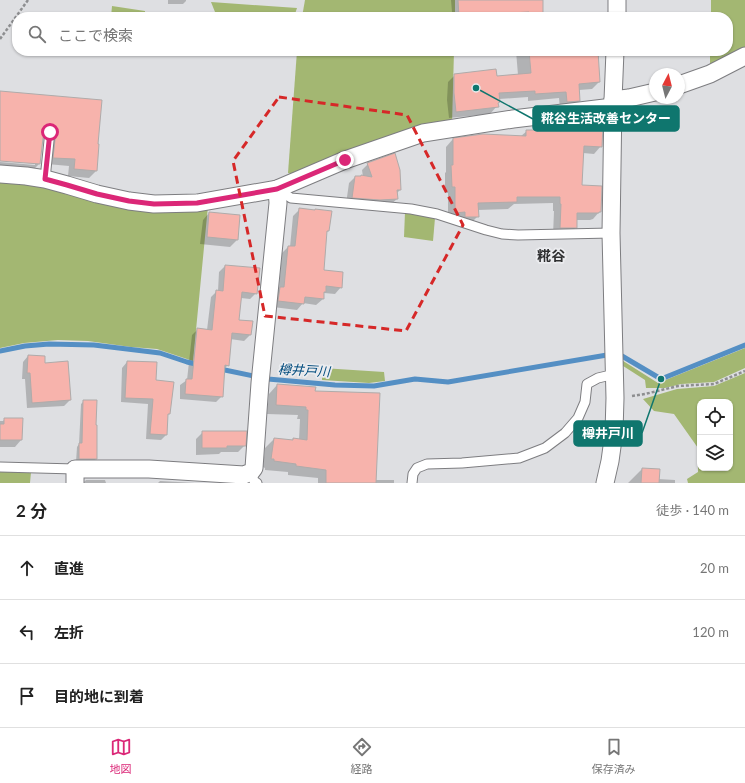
<!DOCTYPE html>
<html lang="ja">
<meta charset="utf-8">
<style>
body{margin:0;font-family:Lato,"Noto Sans JP",sans-serif;background:#f2f2f2;color:#222}
.controls{position:absolute;right:12px;bottom:12px;display:grid;overflow:hidden;border-radius:8px;box-shadow:0 1px 3px #0004}
.controls button{width:36px;height:36px;display:grid;place-items:center;padding:0;border:0;border-bottom:1px solid #e0e0e0;background:#fff;color:#222;font:20px sans-serif}
.compass{position:absolute;left:649px;top:68px;width:36px;height:36px;border-radius:50%;background:#fff;box-shadow:0 1px 3px #0004;rotate:7deg}
.stop{position:absolute;width:12px;height:12px;margin:-9px;border:3px solid #db2777;border-radius:50%;background:#fff}
.stop.end{background:#db2777;border-color:#fff;box-shadow:0 1px 4px #0008}
.list{margin:0;padding:0;list-style:none}
h2{display:flex;justify-content:space-between;align-items:center;height:52px;margin:0;padding:0 16px;font-size:17px}
h2 small{font-size:13px;font-weight:400;color:#767676}
.list li{display:grid;grid-template-columns:26px 1fr auto;gap:12px;align-items:center;box-sizing:border-box;height:64px;padding:0 16px;border-top:1px solid #e0e0e0}
.list b{display:block;font-size:15px;white-space:nowrap}
.list em{font-size:13px;font-style:normal;color:#767676}
.icon{flex:none;width:22px;height:22px;fill:none;stroke:currentColor;stroke-width:2;stroke-linecap:round;stroke-linejoin:round}
.map{position:relative;flex:none;width:745px;height:483px;overflow:hidden}
.search{position:absolute;background:#fff;box-shadow:0 1px 3px #0004;left:12px;right:12px;top:12px;height:44px;display:flex;align-items:center;gap:10px;box-sizing:border-box;padding:0 14px;border-radius:16px;color:#767676;font-size:15px}
.sheet{height:244px;background:#fff}
nav{display:flex;justify-content:space-around;align-items:center;box-sizing:border-box;height:56px;border-top:1px solid #e0e0e0;background:#fff;font-size:11px;color:#767676}
nav a{display:grid;justify-items:center;gap:2px}
nav .on{color:#db2777}
.map>svg:first-child{display:block}
</style>
<div class="map">
<svg width="745" height="483" viewBox="0 0 745 483">
<rect width="100%" height="100%" fill="#dedfe2"/>
<g fill="#a3b772" fill-rule="evenodd">
<path d="M305,0H455V17H302Z"/>
<path d="M711,0H745V50L710,69V51H728V17H711Z"/>
<path d="M211,2L297,8L294,17H217Z"/>
<path d="M112,6L145,11V17H111Z"/>
<path d="M297,51H454L452,124L297,176L288,173Z"/>
<path d="M0,179L208,206L193,361L157,349L131,347L88,341L58,340L24,343L0,348Z"/>
<path d="M405,212L435,218L433,241L404,237Z"/>
<path d="M745,348V368L714,382L681,384L665,388H646L645,380L620,364V359L658,383Z"/>
<path d="M322,368L384,372L385,381L369,383L322,380Z"/>
<path d="M745,373V483H688L687,479L698,472V448L674,414L654,411L643,399L677,389L714,386ZM700,402H730V468H700Z"/>
<path d="M0,472H31L30,483H0Z"/>
</g>
<g fill="#0003">
<path d="M168,0H186V1L183,4H168Z"/>
<path d="M451,0H541L543,17H449V15L452,12Z"/>
<path d="M516,51H596L599,82L592,89L579,90V101L572,108L560,109L559,98L528,101V97L499,99L497,104V106L490,114L449,118L447,100L448,82L455,75L496,77L518,75Z"/>
<path d="M0,91L98,145L96,171L89,178L68,176L69,166L47,164V133L43,131L39,164L32,171L0,168V162L35,165V163L0,160Z"/>
<path d="M561,124L579,125L601,146L594,154L583,153L581,186L600,211L593,219L590,220H576V227L569,235H553L554,211H553V203L514,204L508,209L478,210V216L470,224L448,220V193H445V173L446,172V147L453,139L521,136L527,131H554Z"/>
<path d="M368,164L400,190L396,194L397,199L390,205L346,204L349,183L355,177H363L362,170Z"/>
<path d="M299,210L328,231L326,233L323,271L341,287L335,294L324,293L323,299L316,305L303,303L297,310L273,307L274,294L279,289L282,253L288,247H290L293,216Z"/>
<path d="M209,213L239,216L237,240L230,247L200,244L203,220Z"/>
<path d="M225,266L256,293L250,299L241,298L238,320L252,322L250,335L244,341L230,339L228,365L224,369L222,396L216,402L180,399V385L187,380L192,335L198,329L207,330L211,297L217,291H218L219,272Z"/>
<path d="M28,356L44,364L70,400L64,406L27,408L25,379H22L23,362Z"/>
<path d="M127,362L155,381L172,383L169,414L167,415L166,435L161,440L146,439L148,404L121,402L122,368Z"/>
<path d="M277,385L314,391L375,480H394V483H318V478L288,475V472L265,470V468L263,467L265,448L274,439L292,441L293,439L299,440L300,419H297L298,415L267,414L269,394Z"/>
<path d="M84,401L96,459L92,462H76L77,447L79,444L81,404Z"/>
<path d="M5,419L21,440L15,447H0V421H3Z"/>
<path d="M203,432L245,445L238,452H221L219,454L196,455V439Z"/>
<path d="M642,469L658,479L675,480V483H677H628Z"/>
<path d="M86,480H105L106,483H83Z"/>
<path d="M160,481H161L195,483H158Z"/>
</g>
<g fill="none" stroke-linecap="round" stroke-linejoin="round">
<g stroke="#548fc4" stroke-width="5">
<path d="M0,351L25,346L49,344L94,345L160,353L187,362L200,365"/>
<path d="M622,356L661,379L745,345"/>
<path d="M220,369L268,379L335,385L374,386L415,379L448,382L607,355"/>
</g>
</g>
<g fill="#f7b3ac" stroke="#afabaa">
<path d="M458,0H543V16L530,17L529,12L493,14V17H459Z"/>
<path d="M529,51H598L600,82L579,84L580,101L567,102L566,92L535,94V91L499,93L500,102L498,103L499,107L456,112L454,93V74L496,69L497,76L531,73Z"/>
<path d="M0,91L102,100L98,144H99L97,171L74,169L75,159L53,158L56,131L54,126L51,125L47,126L44,130L40,164L0,161Z"/>
<path d="M580,121V124L603,125L602,147L584,146L582,185L602,186L601,212H599V213H577V228H560L561,204H560V197H517V202L478,203L479,217H465V212L455,213V187H452L451,165H453V138L483,134L526,136V130H561V123H568H567Z"/>
<path d="M395,153L400,170L401,190H397L398,199L380,200L352,198L355,176H361V175L372,177L367,163Z"/>
<path d="M299,208L315,210V209L332,211L329,231H327L324,270L343,272L342,288L326,286V292H324V299L305,297L304,304L278,301L280,287H284L288,246H295Z"/>
<path d="M209,212L240,215L238,240L207,237Z"/>
<path d="M225,265L260,268L257,294L242,292L239,320L253,321L251,335L232,333L229,366L225,365L223,397L185,394L186,379H192L197,328L212,330L216,290L223,291Z"/>
<path d="M28,355L45,356V363L68,361L71,400L32,403L30,373H27Z"/>
<path d="M127,361L157,362L156,380L174,382L170,414H168L167,435L150,434L153,399L125,398Z"/>
<path d="M277,384L316,387L315,391L380,393L376,483H326V470L296,466V464L274,461V459H271L274,438L293,440V438L307,440L308,410H306V407L276,405Z"/>
<path d="M83,400H97L96,425H97V459H79V443H82Z"/>
<path d="M4,418H23L22,440H0V424H4Z"/>
<path d="M202,431H247L246,446H227V448H202Z"/>
<path d="M642,468L660,469L659,483H641Z"/>
</g>
<g fill="none" stroke-linecap="round" stroke-linejoin="round">
<defs>
<g id="service">
<path d="M45,179L50,131"/>
<path d="M277,189L291,198L411,209L437,214L486,230L502,234L518,235L611,233"/>
<path d="M0,467L75,469"/>
<path d="M251,472L254,481L257,483"/>
<path d="M412,483L413,474L417,468L427,464L462,463L519,458L545,448L565,433L578,418L585,402L587,384L598,378L615,374"/>
</g>
<g id="minor">
<path d="M617,17V0"/>
<path d="M679,85L710,74L745,56"/>
<path d="M613,100L629,98L655,92"/>
<path d="M0,174L26,176L45,179L67,185L97,194L129,201L154,204L197,203L277,189L345,160L423,133L513,119L613,107"/>
<path d="M75,483V469H149L244,475L251,472L254,468L260,383L278,203L277,189"/>
<path d="M605,483L610,461L614,432L615,398L611,233L613,100L615,51"/>
</g>
</defs>
<use href="#service" stroke="#7d7d80" stroke-width="11"/>
<use href="#minor" stroke="#7d7d80" stroke-width="19"/>
<g stroke="#8d8e90" stroke-width="2.5" stroke-dasharray="3 2" stroke-linecap="butt">
<path d="M0,39L28,0"/>
<path d="M632,396L645,394L678,386L714,384L745,371"/>
</g>
<use href="#service" stroke="#fff" stroke-width="9"/>
<use href="#minor" stroke="#fff" stroke-width="17"/>
</g>
<g fill="none" stroke-linecap="round" stroke-linejoin="round">
<path stroke="#db2777" stroke-width="5" d="M50,132L45,179L67,185L97,194L129,201L154,204L197,203L277,189L345,160"/>
</g>
<path fill="none" stroke="#d62828" stroke-width="3" stroke-dasharray="8 5" stroke-linejoin="round" d="M279,97L407,115L463,225L406,331L265,316L233,161Z"/>
<g text-anchor="middle" dominant-baseline="central" stroke-width="3.5" stroke-linejoin="round" paint-order="stroke">
<g font-size="13" font-style="italic" fill="#004b7d" stroke="#ebecef">
<text transform="translate(304 370) rotate(3)">樽井戸川</text>
</g>
<g font-size="14" font-weight="bold" fill="#2e2f30" stroke="#ebecef">
<text x="551" y="255">糀谷</text>
</g>
</g>
<path fill="none" stroke="#0f766e" stroke-width="1.5" d="M476 88L533 119M661 379L642 433"/>
<g fill="#0f766e" stroke="#ebecef" stroke-width="1.5">
<circle cx="476" cy="88" r="4"/>
<circle cx="661" cy="379" r="4"/>
</g>
<g fill="#0f766e" stroke="#0f766e" stroke-width="1.5">
<rect x="533" y="106" width="146" height="25" rx="4"/>
<rect x="574" y="421" width="68" height="25" rx="4"/>
</g>
<g font-size="13" text-anchor="middle" font-weight="bold" fill="#fff">
<text x="606" y="123">糀谷生活改善センター</text>
<text x="608" y="438">樽井戸川</text>
</g>
</svg>
<div class="controls">
<button><svg class="icon" aria-label="locate" viewBox="0 0 24 24"><circle cx="12" cy="12" r="6"/><path d="M12 2v4M12 18v4M2 12h4M18 12h4"/></svg></button>
<button><svg class="icon" aria-label="layers" viewBox="0 0 24 24"><path d="M12 4l9 5-9 5-9-5zM3 14l9 5 9-5"/></svg></button>
</div>
<svg class="compass" viewBox="-18 -18 36 36"><path d="M0-13l5 13h-10z" fill="#e53935"/><path d="M0 13l5-13h-10z" fill="#767676"/></svg>
<div class="stop" style="left:50px;top:132px"></div>
<div class="stop end" style="left:345px;top:160px"></div>
<div class="search"><svg class="icon" aria-label="search" viewBox="0 0 24 24"><circle cx="10" cy="10" r="6"/><path d="M15 15l6 6"/></svg>ここで検索</div>
</div>
<section class="sheet">
<h2>2 分<small>徒歩 · 140 m</small></h2>
<ul class="list">
<li><svg class="icon" aria-label="ahead" viewBox="0 0 24 24"><path d="M12 20V5M6 11l6-6 6 6"/></svg><div><b>直進</b></div><em>20 m</em></li>
<li><svg class="icon" aria-label="left" viewBox="0 0 24 24"><path d="M17 20v-9H6M10 6l-5 5 5 5"/></svg><div><b>左折</b></div><em>120 m</em></li>
<li><svg class="icon" aria-label="arrive" viewBox="0 0 24 24"><path d="M6 21V4h12l-3 4 3 4H6"/></svg><div><b>目的地に到着</b></div></li>
</ul>
</section>
<nav>
<a class="on"><svg class="icon" aria-label="map" viewBox="0 0 24 24"><path d="M3 6l6-2 6 2 6-2v14l-6 2-6-2-6 2zM9 4v14M15 6v14"/></svg>地図</a>
<a><svg class="icon" aria-label="directions" viewBox="0 0 24 24"><path d="M12 3l9 9-9 9-9-9zM9 14v-3h6M13 9l2 2-2 2"/></svg>経路</a>
<a><svg class="icon" aria-label="saved" viewBox="0 0 24 24"><path d="M7 4h10v16l-5-4-5 4z"/></svg>保存済み</a>
</nav>
